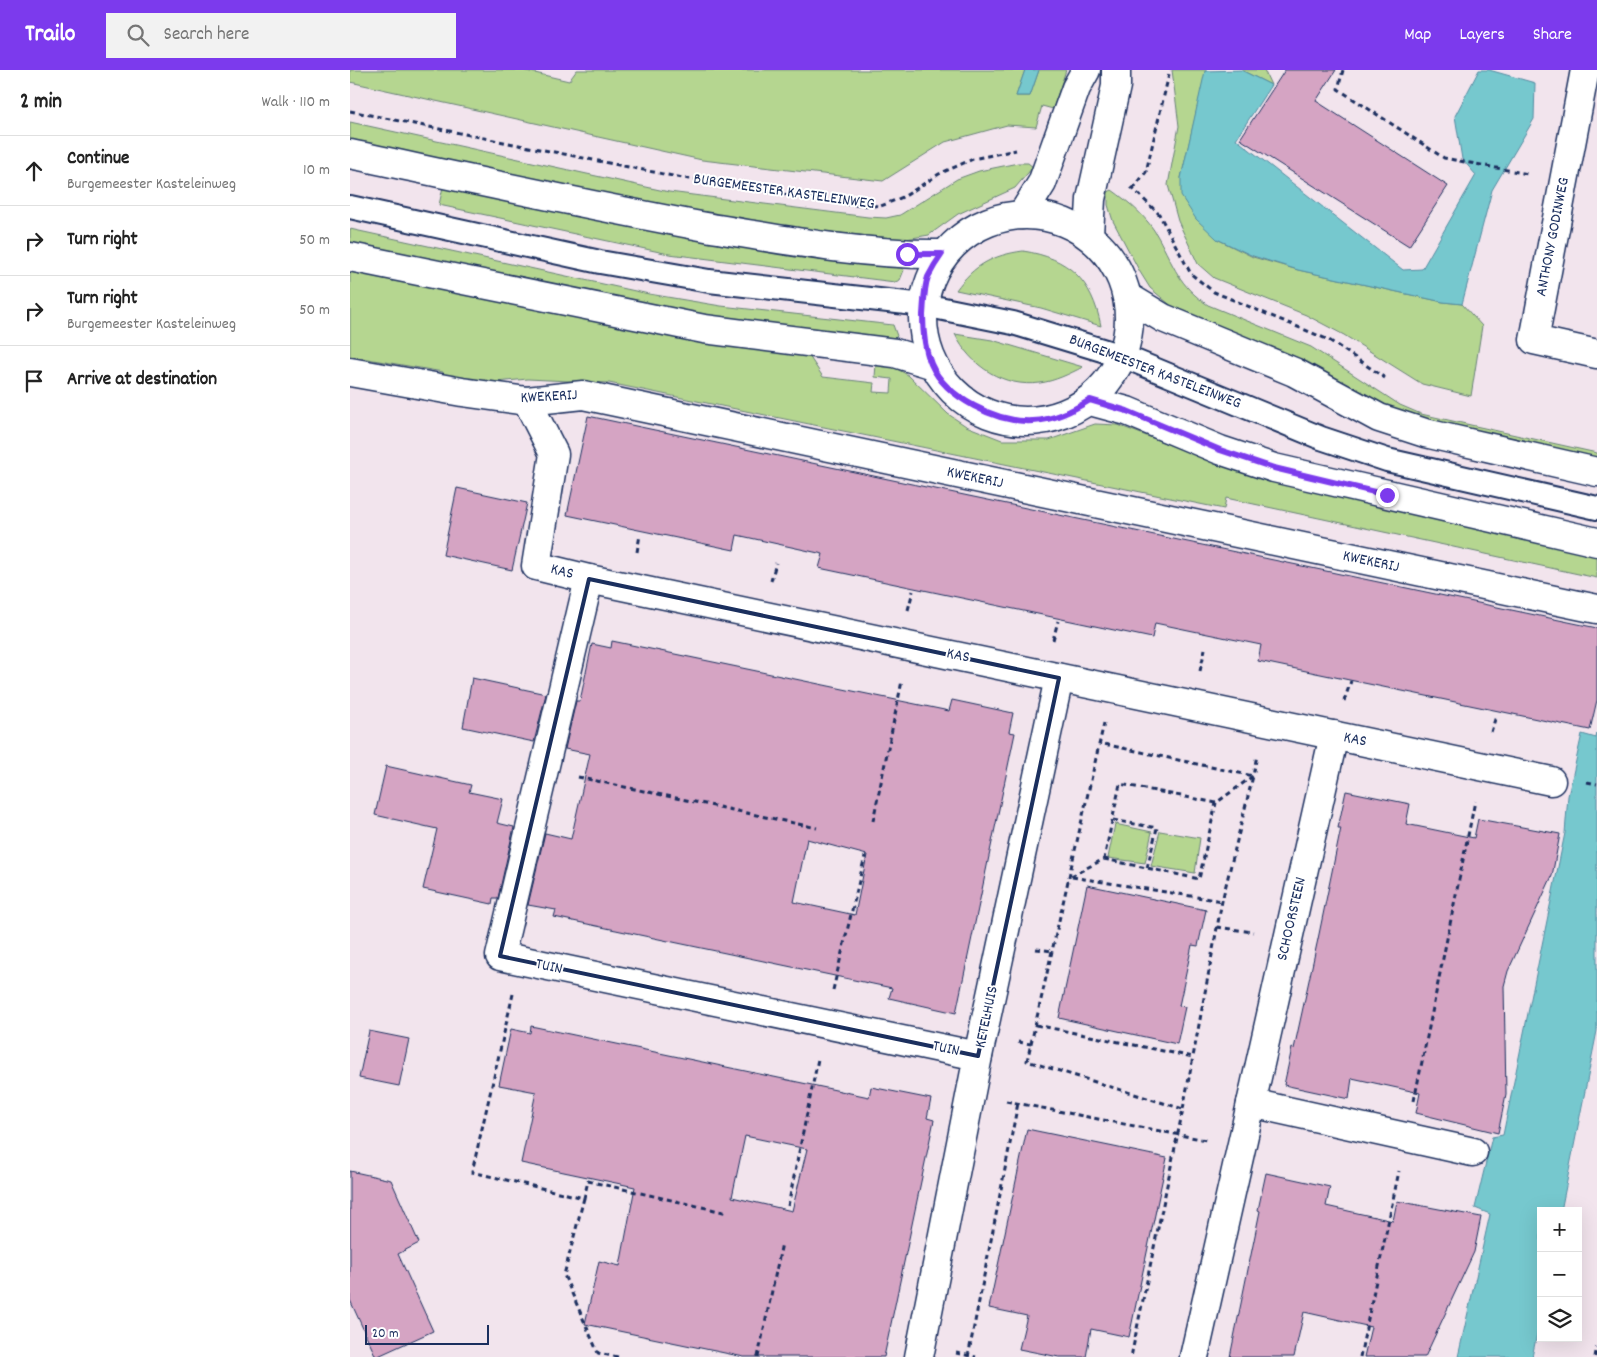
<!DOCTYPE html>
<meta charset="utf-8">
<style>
body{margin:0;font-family:Dekko,sans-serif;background:#f2f2f2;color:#222}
.controls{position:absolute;right:15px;bottom:15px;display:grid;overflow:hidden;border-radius:0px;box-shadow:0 5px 20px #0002}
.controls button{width:45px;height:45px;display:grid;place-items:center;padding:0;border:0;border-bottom:1px solid #e0e0e0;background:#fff;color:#222;font:25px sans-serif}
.scale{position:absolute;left:15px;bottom:12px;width:124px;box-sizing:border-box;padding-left:5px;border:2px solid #1b2f5e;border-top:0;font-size:14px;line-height:18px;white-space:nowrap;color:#1b2f5e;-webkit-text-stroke:4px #fff;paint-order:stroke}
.stop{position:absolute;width:15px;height:15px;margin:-11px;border:4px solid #7c3aed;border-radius:50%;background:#fff}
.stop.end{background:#7c3aed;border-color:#fff;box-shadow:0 1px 5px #0008}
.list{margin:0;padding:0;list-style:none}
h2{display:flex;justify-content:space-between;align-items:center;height:65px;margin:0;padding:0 20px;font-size:21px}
h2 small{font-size:16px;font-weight:400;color:#767676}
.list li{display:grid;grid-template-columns:32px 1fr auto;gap:15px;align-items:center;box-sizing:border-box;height:70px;padding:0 20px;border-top:1px solid #e0e0e0}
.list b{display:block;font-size:19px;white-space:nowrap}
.list p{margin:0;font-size:16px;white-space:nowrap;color:#767676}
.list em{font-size:16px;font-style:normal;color:#767676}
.icon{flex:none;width:28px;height:28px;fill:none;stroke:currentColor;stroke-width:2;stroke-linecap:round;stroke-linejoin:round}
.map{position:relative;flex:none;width:1247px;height:1287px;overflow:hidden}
header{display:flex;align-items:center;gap:30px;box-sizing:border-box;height:70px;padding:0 25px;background:#7c3aed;color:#fff}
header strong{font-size:24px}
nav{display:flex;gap:28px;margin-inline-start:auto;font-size:18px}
.search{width:350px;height:45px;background:#f2f2f2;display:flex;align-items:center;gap:12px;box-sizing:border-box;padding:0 18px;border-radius:0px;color:#767676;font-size:19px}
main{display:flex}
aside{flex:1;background:#fff}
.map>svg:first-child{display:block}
</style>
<header>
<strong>Trailo</strong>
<div class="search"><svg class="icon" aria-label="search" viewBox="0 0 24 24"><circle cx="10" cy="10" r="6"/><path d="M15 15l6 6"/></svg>Search here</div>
<nav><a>Map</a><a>Layers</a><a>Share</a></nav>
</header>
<main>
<aside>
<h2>2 min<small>Walk · 110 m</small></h2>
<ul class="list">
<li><svg class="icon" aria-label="ahead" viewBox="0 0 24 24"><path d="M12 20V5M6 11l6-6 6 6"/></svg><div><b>Continue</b><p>Burgemeester Kasteleinweg</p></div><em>10 m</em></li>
<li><svg class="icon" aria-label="right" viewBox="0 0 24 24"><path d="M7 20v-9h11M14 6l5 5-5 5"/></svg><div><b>Turn right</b></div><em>50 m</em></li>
<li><svg class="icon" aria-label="right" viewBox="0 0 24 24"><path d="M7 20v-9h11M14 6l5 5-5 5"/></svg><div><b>Turn right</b><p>Burgemeester Kasteleinweg</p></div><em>50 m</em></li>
<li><svg class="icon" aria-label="arrive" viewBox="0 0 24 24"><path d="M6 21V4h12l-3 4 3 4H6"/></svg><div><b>Arrive at destination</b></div></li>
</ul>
</aside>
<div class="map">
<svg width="1247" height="1287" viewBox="0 0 1247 1287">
<rect width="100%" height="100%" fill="#f2e4ed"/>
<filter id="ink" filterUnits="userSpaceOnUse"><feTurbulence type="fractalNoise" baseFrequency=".02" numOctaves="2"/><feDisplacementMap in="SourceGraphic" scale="10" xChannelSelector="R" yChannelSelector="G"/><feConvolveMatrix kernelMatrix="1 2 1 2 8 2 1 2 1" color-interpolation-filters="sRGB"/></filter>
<g filter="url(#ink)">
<g fill="#b5d690" stroke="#688277">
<path d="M0,0H172L219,11L227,0H675L666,26H680L689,0H716L703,39L692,36L686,57L657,55L595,72L533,111L352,90L0,12Z"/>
<path d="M822,0H856L831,108L867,169L903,187L948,200L1093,232L1112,234L1132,256L1121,326L1072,314L994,265L956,245L864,208L848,194L828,151L818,115L829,56Z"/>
<path d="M891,0H914L921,15Z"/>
<path d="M0,52L319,122L518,147L536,148L550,145L607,109L629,101L668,93H678L683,97L665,118L608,144L579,165L556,169C368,156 184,111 0,71Z"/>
<path d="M93,117L549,196L554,200L550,210L545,212L319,184L89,135Z"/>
<path d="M762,120C779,132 798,148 808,167C824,196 829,216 858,235L961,277L1050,335L1071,344L1247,383V392L1071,353L831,244L800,218L790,202L763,151L758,135V122Z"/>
<path d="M0,159L299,224L371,236L543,255L547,266L543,270L379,252L0,176Z"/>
<path d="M673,181C719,188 742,210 751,256L691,238L606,220C624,195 643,185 673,181Z"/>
<path d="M0,197L361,273L459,286L473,307L524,313L523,322L541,323L542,309L525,307L526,294L545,298L558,305L598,344L616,356L652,370H699L745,354L768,355L883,399L1247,485V508L876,428L874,439L259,313L178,309L135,313L93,306V302L0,286Z"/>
<path d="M605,264L642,270L733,297C719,304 705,311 690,313C654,318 620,296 605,264Z"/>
<path d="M765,754L802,762L795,793L758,788Z"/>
<path d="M810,761L850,768L845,803L801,796Z"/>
</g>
<g fill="#76c8ce" stroke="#528ba1">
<path d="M675,0H689L680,26H666Z"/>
<path d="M891,0L921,15L886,69L1053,200L1072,199L1126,105L1112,89L1105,46L1129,0H1139L1185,13L1184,49L1142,120L1112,234L1093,232L948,200L903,186L867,169L846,149L831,126V108L855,1Z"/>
<path d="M1247,663V961L1211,1141H1191V1245L1182,1287H1108L1140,1144L1125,1138L1142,1067L1153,1065L1215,763L1218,726L1232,664L1246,668Z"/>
</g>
<g fill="#d5a4c3" stroke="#1b2f5e" fill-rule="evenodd">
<path d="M935,0H986L966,31L1098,116L1059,176L890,69Z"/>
<path d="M238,346L1247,558V630L1240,660L908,591L911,575L848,562L805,553L802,568L469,498L473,484L387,465L384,480L217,445Z"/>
<path d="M107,418L177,433L162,500L93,485Z"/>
<path d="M262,571L599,641L602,630L663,643L659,662L665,663L606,943L539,928L542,918L204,847L206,840L178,835L195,763L221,769L240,684L215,679L226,631H230L242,574L261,578ZM457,769L517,785L505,845L444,832Z"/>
<path d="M122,608L196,624L184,672L113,657Z"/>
<path d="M36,696L121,715L119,722L153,729L147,753L164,757L148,828H143L142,834L73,819L87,759L25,745Z"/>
<path d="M996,721L1060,734L1056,754L1124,768L1128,749L1210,764L1202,806L1158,901L1154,916L1156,1024L1148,1063L1066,1043L1070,1023L1002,1008L999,1029L934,1015L942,978L944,979L968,869L991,758H988Z"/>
<path d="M737,815L856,840L848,876L842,875L829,936L835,937L827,974L709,948Z"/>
<path d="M181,956L519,1027L521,1017L581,1029L577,1048L584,1050L534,1287H394L235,1254L249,1191L270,1196L285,1117L171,1093L186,1022L149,1015L161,959L180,963ZM395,1066L457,1079L442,1141L382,1127Z"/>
<path d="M19,961L59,969L49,1016L9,1008Z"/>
<path d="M677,1059L817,1088L779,1267L741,1259L736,1287H709L669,1279L677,1246L639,1238Z"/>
<path d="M0,1101L41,1110L69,1173L48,1184L83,1261L26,1287L0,1230Z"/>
<path d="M916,1103L980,1117L976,1136L1043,1151L1047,1131L1131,1147L1124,1182L1075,1287H1014L1021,1257L954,1242L944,1287H880L910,1141L908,1140Z"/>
</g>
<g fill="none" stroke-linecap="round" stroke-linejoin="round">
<defs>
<path id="lane" d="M0,137L250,192L359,211L574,235L663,253L775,287L971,368L1037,390L1247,438"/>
<g id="street">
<path d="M1235,0L1184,270L1247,284"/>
<path d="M672,145L692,113L726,18L736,0"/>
<path d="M739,164L741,129L766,16V0"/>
<path d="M0,302L112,322L177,331L233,325L1247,539"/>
<path d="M177,331L204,384L186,496L239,509L1201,711"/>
<path d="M239,509L150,886L628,986"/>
<path d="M901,1033L1123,1082"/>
<path d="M569,1287L628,986L709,608"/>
<path d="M844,1287L984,665"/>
</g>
<g id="secondary">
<path d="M0,84C118,109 236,135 356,157C433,170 513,185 592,184"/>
<circle cx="676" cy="248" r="103"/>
<path d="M0,187L354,259L545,283L581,294"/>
<path d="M778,227L813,248L944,302L1029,348L1075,363L1247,402"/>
<path d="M740,331L777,341L870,380L924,398L1247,472"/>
</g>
</defs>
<use href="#lane" stroke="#1b2f5e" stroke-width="26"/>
<use href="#street" stroke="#1b2f5e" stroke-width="31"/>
<use href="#secondary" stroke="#1b2f5e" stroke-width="31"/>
<g stroke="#1b2f5e" stroke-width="3" stroke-dasharray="5 4" stroke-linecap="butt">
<path d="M993,0L988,19L1094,88L1178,104"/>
<path d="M0,41L333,108L501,135L531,136L555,126L589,104L623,89L666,80"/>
<path d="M781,117L809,144L841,204L864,222L979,270L1035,308"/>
<path d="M783,119L796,102L820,0"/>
<path d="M287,482L290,465"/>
<path d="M421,511L426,493"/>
<path d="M558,540L563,521"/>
<path d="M703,570L708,551"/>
<path d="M850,601L855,579"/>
<path d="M994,631L1001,611"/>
<path d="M754,653L677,991L833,1039L781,1287"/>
<path d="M1141,662L1146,646"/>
<path d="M228,707L467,758"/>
<path d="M1237,712L1247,714"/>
<path d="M763,750L807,758L797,798"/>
<path d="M523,751L552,611"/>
<path d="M754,789L849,809L866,733"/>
<path d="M721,806L754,789L770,714L866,733L903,706L907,685"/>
<path d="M722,807L872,831"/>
<path d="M867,857L903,862"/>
<path d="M686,879L703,881"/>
<path d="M483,920L515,786"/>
<path d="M163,924L122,1102L234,1128L238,1111L378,1143"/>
<path d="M686,955L843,987L872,831L903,706L749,673"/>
<path d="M668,972L681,974"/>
<path d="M656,1031L856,1070"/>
<path d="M1064,1031L1125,731"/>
<path d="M833,1039L843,987"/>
<path d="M234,1128L214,1205L248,1283L268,1287"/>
<path d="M438,1136L468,989"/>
<path d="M606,1283L626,1287"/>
<path d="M408,1287L432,1173"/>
<path d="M618,1287L668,1033"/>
<path d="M1010,1287L1049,1101"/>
<path d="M1245,1287L1247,1277"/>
</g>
<use href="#lane" stroke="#fff" stroke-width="22"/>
<use href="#street" stroke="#fff" stroke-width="28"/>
<use href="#secondary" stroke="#fff" stroke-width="28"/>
</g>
</g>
<g fill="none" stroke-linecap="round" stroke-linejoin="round" filter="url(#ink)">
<path stroke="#7c3aed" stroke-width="6" d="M557,184H592C587,191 582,199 578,207C574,217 574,233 573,245C573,260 575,280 581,294C596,328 647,353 683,351C704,350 722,341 740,330L777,341L870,380L924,398L1037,425"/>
</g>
<path fill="none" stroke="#1b2f5e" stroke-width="4" stroke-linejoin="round" d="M239,509L709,608L628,986L150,886Z"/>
<g text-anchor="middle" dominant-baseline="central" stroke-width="4" stroke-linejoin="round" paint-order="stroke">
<g font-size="16" fill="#1b2f5e" stroke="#fff">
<text transform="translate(434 122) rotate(8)">BURGEMEESTER KASTELEINWEG</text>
<text transform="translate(1203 167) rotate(-79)">ANTHONY GODINWEG</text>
<text transform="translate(805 302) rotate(21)">BURGEMEESTER KASTELEINWEG</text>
<text transform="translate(199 327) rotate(-3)">KWEKERIJ</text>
<text transform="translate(625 408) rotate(12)">KWEKERIJ</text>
<text transform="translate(1021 492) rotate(12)">KWEKERIJ</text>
<text transform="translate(212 502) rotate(14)">KAS</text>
<text transform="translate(608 586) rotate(12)">KAS</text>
<text transform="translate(1005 670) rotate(12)">KAS</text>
<text transform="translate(942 849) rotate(-77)">SCHOORSTEEN</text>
<text transform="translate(199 897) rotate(12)">TUIN</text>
<text transform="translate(637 947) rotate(-78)">KETELHUIS</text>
<text transform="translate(596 979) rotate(12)">TUIN</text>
</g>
</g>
</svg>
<div class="controls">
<button>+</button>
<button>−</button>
<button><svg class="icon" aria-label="layers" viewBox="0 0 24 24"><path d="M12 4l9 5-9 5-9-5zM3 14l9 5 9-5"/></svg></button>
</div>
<div class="scale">20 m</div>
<div class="stop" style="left:557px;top:184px"></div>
<div class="stop end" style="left:1037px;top:425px"></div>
</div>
</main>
